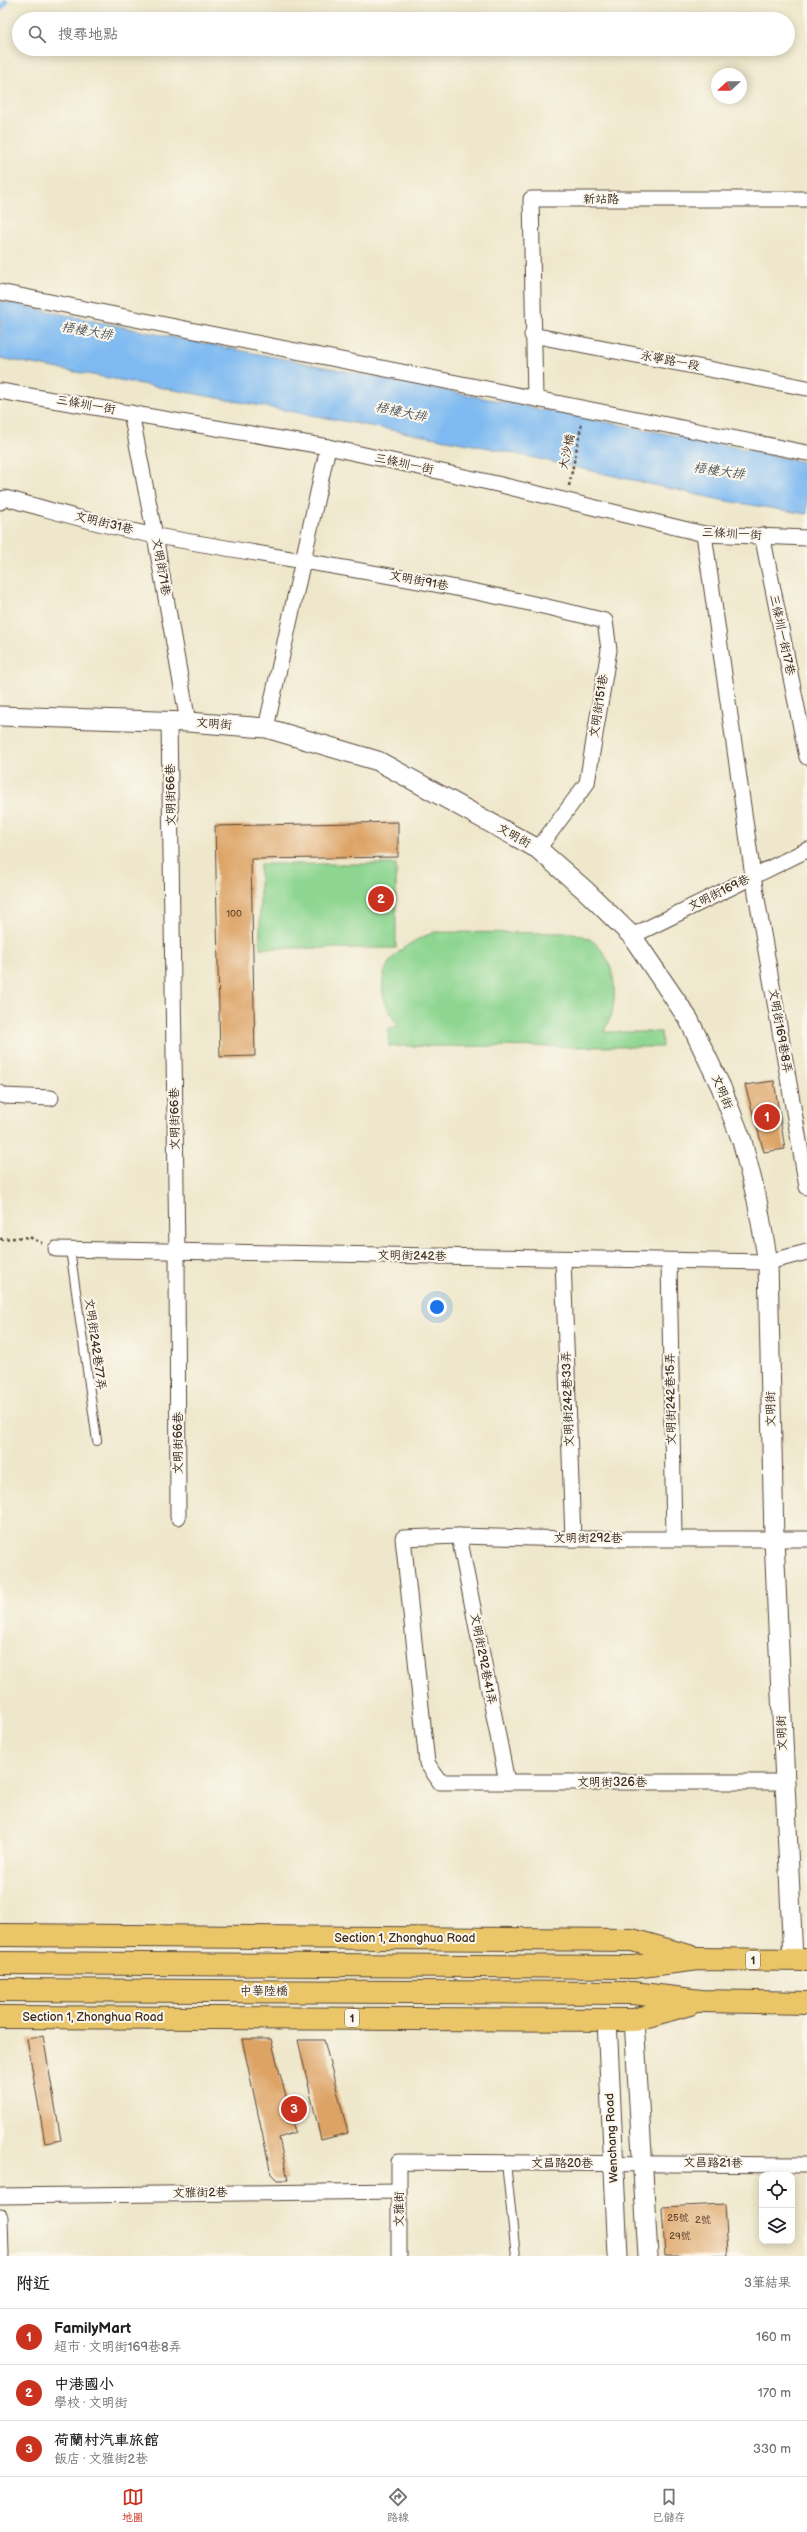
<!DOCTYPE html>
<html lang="zh-TW">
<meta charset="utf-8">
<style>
body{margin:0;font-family:"Balsamiq Sans","LXGW WenKai TC",sans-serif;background:#f2f2f2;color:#202124}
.controls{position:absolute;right:12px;bottom:12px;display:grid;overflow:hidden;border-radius:8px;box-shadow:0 2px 10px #0003}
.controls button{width:36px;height:36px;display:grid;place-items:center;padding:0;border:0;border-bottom:1px solid #e0e0e0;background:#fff;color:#202124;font:20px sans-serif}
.compass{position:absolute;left:711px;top:68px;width:36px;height:36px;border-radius:50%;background:#fff;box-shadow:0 2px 10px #0003;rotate:248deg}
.you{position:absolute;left:437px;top:1307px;width:14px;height:14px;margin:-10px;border:3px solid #fff;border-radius:50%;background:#1a73e8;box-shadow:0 0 0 6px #1a73e833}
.badge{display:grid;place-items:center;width:26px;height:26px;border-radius:50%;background:#c8321e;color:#fff;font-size:13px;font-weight:700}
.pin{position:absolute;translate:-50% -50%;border:2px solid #fff;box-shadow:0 1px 4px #0006}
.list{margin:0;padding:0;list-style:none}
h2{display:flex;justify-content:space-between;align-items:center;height:52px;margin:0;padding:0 16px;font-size:17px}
h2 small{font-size:13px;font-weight:400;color:#757577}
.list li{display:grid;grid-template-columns:26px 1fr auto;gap:12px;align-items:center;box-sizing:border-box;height:56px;padding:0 16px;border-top:1px solid #e0e0e0}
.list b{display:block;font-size:15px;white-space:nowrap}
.list p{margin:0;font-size:13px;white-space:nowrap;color:#757577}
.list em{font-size:13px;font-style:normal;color:#757577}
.icon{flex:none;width:22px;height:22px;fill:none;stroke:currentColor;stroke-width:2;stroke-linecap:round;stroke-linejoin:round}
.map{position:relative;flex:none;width:807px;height:2256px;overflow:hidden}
.search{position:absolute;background:#fff;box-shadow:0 2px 10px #0003;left:12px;right:12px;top:12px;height:44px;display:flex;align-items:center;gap:10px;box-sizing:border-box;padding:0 14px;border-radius:22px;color:#757577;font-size:15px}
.sheet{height:220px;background:#fff}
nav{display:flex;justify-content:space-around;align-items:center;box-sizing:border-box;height:56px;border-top:1px solid #e0e0e0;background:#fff;font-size:11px;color:#757577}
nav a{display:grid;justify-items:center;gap:2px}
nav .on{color:#c8321e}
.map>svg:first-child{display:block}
</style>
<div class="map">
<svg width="807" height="2256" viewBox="0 0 807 2256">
<rect width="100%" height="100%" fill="#fbf7ec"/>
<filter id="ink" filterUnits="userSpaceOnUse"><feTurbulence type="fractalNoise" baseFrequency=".025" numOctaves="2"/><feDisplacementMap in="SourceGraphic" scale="8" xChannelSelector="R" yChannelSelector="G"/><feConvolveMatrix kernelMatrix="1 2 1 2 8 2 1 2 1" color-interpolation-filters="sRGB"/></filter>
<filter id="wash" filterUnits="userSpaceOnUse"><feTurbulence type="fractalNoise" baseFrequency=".012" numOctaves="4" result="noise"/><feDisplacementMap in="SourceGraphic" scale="16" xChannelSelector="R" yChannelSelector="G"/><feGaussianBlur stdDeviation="0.9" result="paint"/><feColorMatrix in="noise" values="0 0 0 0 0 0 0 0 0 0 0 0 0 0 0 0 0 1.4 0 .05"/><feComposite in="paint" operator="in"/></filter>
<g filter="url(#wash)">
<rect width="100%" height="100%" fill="#eee7cb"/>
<g fill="#8dd590" stroke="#648057">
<rect x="260" y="864" width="136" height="84"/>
<path d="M435,932L574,933C579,935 587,937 591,940C613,956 618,987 612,1012C611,1019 606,1025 604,1032H661L662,1047L389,1046V1028L398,1026C366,980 386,950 435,932Z"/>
</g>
<path fill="#7ebaf1" stroke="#5c7288" d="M0,301L146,332L749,450L807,463V514L721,500L490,448L0,358Z"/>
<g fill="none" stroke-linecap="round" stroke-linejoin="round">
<path stroke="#7ebaf1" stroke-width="5" d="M0,9L6,2"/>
</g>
<g id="blocks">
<g fill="#dda365">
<path d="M398,822V857L251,859L255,1056L220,1057L215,826Z"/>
<path d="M774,1081L785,1149L764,1152L745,1085Z"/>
<path d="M43,2036L61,2140L45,2143L27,2039Z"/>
<path d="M242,2039H271L295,2132L279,2138L288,2180H277L271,2174Z"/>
<path d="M298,2040H324L348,2133L321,2140Z"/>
<path d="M725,2204L728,2256H665L662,2207Z"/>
</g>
</g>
</g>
<g filter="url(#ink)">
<use href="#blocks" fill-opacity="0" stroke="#564638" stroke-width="1"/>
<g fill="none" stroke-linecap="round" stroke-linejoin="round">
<defs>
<g id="service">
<path d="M70,1249L97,1441"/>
<path d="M506,2163L516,2256"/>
</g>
<g id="minor">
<path d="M0,292L807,453"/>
<path d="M532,335L807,388"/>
<path d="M0,391L328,447L497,484L704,534L807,538"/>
<path d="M535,398L531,199H807"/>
<path d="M131,413L155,536L188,722"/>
<path d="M0,502L5,498C55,511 106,527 157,536C307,563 457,583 605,621L609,650L587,783L538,849"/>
<path d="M704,534L753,876L807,1187"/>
<path d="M762,535L807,757"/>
<path d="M169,721L177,1252L178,1517"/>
<path d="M266,728L328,447"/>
<path d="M632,936L807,850"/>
<path d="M0,1093L4,1096L51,1098"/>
<path d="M56,1249L768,1262L807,1252"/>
<path d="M563,1260L573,1539"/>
<path d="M669,1261L674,1537"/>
<path d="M459,1536L507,1782"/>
<path d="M784,1782H440L427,1763L403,1538L459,1536L573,1539H807"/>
<path d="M0,2196L399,2191"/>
<path d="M0,2217L1,2256"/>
<path d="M399,2256V2162L807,2165"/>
</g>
<g id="tertiary">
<path d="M0,716L188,722L266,728L378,761L538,849L586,891L632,936L689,1020L721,1087L742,1141L757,1200L768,1262L774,1539L793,1960"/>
<path d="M607,2020L618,2256"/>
<path d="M634,2020L648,2256"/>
</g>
<g id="primary">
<path d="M0,1935L632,1940L689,1956"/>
<path d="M0,1963L633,1967L699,1959L807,1960"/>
<path d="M0,1990L633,1993L701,2001L807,2003"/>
<path d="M0,2017L634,2020L690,2004"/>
</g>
</defs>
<use href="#service" stroke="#564638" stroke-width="10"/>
<use href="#minor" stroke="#564638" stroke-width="17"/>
<use href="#tertiary" stroke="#564638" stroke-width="21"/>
<use href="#primary" stroke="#564638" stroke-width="24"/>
<g stroke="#564638" stroke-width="2.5" stroke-dasharray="3 3" stroke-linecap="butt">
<path d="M569,486L582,422"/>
<path d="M0,1239L29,1237L42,1243"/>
</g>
<use href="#service" stroke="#fff" stroke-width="8"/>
<use href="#minor" stroke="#fff" stroke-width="15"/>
<use href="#tertiary" stroke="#fff" stroke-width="19"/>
<use href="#primary" stroke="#ebc669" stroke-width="22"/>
</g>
</g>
<g text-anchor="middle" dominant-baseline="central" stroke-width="4" stroke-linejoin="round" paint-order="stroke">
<g font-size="10" fill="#644830">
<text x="234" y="914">100</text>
<text x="678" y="2218">25號</text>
<text x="703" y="2220">2號</text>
<text x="680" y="2236">29號</text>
</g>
<g fill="#fbf7ec" stroke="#75685c" stroke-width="1">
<rect x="746" y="1951" width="14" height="18" rx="3"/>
<rect x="345" y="2009" width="14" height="18" rx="3"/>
</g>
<g font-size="11" font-weight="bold" fill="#3b2a1e">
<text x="753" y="1960">1</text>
<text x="352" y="2018">1</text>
</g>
<g font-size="12" fill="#3b2a1e" stroke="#fbf7ec">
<text x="601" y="199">新站路</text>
<text transform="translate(670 361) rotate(11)">永寧路一段</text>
<text transform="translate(86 405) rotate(10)">三條圳一街</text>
<text transform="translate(567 452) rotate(-78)">大沙橋</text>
<text transform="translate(404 464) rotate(12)">三條圳一街</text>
<text transform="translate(104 523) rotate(14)">文明街31巷</text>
<text transform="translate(732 534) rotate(3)">三條圳一街</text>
<text transform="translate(161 567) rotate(80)">文明街71巷</text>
<text transform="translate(419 581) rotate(11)">文明街91巷</text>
<text transform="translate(782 635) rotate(78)">三條圳一街17巷</text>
<text transform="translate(599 706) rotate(-81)">文明街151巷</text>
<text transform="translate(214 724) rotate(4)">文明街</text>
<text transform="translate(171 795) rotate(-91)">文明街66巷</text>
<text transform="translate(514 836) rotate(29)">文明街</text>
<text transform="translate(719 893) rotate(-26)">文明街169巷</text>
<text transform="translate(780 1031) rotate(80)">文明街169巷8弄</text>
<text transform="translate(722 1092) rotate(67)">文明街</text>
<text transform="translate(175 1119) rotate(-91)">文明街66巷</text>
<text transform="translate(412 1256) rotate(1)">文明街242巷</text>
<text transform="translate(95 1344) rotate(82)">文明街242巷77弄</text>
<text transform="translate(568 1399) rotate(-92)">文明街242巷33弄</text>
<text transform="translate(671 1399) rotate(-91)">文明街242巷15弄</text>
<text transform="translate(771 1409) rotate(-91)">文明街</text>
<text transform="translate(178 1443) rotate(-90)">文明街66巷</text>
<text x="588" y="1538">文明街292巷</text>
<text transform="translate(483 1659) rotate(79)">文明街292巷41弄</text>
<text transform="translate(782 1733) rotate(-92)">文明街</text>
<text x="612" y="1782">文明街326巷</text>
<text x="405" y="1938">Section 1, Zhonghua Road</text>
<text x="264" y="1991">中華陸橋</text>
<text x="93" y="2017">Section 1, Zhonghua Road</text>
<text transform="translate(612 2138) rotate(-93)">Wenchang Road</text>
<text x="562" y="2163">文昌路20巷</text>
<text transform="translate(713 2163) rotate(1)">文昌路21巷</text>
<text transform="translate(200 2193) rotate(-1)">文雅街2巷</text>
<text transform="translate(399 2209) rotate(-90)">文雅街</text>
</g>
<g font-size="13" font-style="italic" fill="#4f555d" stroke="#fbf7ec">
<text transform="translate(87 331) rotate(10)">梧棲大排</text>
<text transform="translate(401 412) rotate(12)">梧棲大排</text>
<text transform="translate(719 471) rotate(8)">梧棲大排</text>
</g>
</g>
</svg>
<div class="controls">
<button><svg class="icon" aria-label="locate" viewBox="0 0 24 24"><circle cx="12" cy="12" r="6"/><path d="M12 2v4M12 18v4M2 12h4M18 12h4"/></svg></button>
<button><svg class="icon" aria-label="layers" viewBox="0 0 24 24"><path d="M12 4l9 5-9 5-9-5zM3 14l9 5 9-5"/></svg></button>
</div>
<svg class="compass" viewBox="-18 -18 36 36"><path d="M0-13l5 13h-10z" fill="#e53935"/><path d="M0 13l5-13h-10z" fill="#757577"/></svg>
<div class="you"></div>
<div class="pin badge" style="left:767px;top:1117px">1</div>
<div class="pin badge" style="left:381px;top:899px">2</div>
<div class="pin badge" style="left:294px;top:2109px">3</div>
<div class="search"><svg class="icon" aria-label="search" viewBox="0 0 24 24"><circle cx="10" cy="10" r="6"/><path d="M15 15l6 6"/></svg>搜尋地點</div>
</div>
<section class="sheet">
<h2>附近<small>3筆結果</small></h2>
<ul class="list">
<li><span class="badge">1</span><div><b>FamilyMart</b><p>超市 · 文明街169巷8弄</p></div><em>160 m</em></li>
<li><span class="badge">2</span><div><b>中港國小</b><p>學校 · 文明街</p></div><em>170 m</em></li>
<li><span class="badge">3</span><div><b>荷蘭村汽車旅館</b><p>飯店 · 文雅街2巷</p></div><em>330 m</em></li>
</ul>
</section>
<nav>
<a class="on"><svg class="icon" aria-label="map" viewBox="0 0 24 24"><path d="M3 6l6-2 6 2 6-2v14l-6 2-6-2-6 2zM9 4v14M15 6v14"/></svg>地圖</a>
<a><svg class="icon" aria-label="directions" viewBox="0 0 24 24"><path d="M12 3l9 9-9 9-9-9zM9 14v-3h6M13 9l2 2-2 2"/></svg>路線</a>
<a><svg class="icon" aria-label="saved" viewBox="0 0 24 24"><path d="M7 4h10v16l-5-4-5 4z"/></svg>已儲存</a>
</nav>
